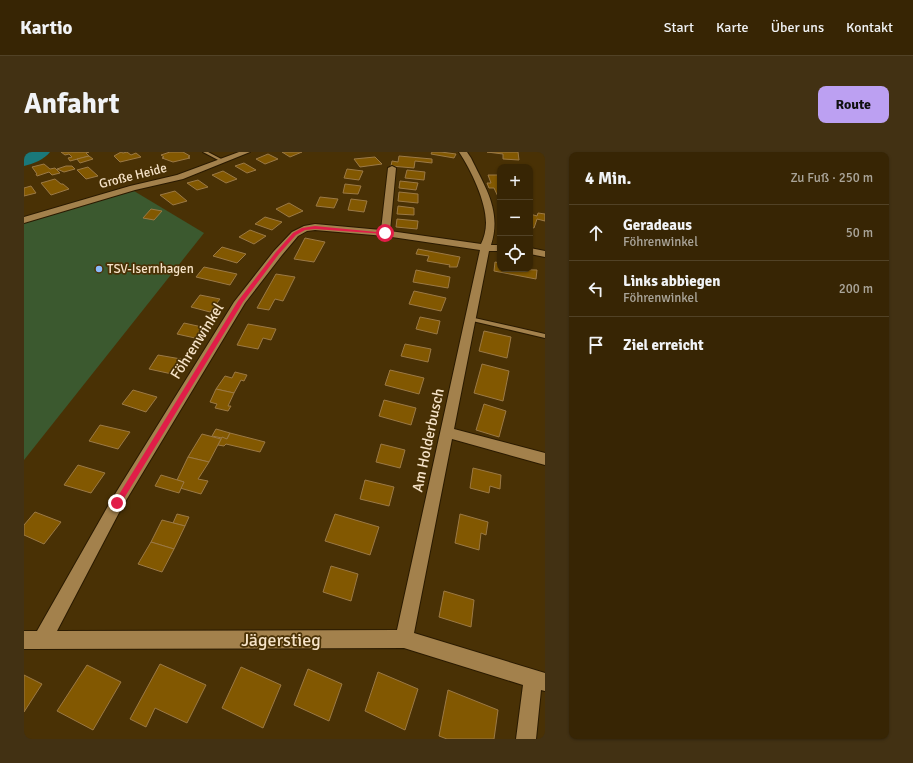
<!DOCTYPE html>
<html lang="de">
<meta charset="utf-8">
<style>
body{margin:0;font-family:Signika,sans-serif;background:#423113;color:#f1f3f6}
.controls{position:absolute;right:12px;top:12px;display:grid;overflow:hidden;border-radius:8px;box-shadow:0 1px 3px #0004}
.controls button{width:36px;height:36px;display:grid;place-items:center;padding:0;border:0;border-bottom:1px solid #514226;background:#372504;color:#f1f3f6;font:20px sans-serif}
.stop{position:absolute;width:12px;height:12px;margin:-9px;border:3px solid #e11d48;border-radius:50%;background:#fff}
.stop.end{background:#e11d48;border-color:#fff;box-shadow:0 1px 4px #0008}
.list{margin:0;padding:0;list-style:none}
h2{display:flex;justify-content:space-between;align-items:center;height:52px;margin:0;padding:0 16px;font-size:17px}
h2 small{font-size:13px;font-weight:400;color:#aaa59a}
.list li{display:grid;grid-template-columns:26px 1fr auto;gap:12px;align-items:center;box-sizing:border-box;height:56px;padding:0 16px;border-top:1px solid #514226}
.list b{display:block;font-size:15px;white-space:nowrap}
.list p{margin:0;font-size:13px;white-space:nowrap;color:#aaa59a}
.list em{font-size:13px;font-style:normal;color:#aaa59a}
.icon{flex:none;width:22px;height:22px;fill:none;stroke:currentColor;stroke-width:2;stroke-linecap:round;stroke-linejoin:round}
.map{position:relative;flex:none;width:521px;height:587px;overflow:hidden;border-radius:8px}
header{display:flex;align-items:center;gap:24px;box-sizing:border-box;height:56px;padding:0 20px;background:#372504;border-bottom:1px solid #514226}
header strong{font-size:19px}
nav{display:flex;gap:22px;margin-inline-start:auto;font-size:14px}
.intro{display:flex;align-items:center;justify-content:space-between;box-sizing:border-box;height:96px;padding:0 24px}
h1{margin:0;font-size:28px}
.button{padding:10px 18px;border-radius:8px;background:#bca0f2;color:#111;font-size:14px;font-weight:700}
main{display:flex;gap:24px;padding:0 24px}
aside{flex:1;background:#372504;border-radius:8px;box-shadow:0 1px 3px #0004}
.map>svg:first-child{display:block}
</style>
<header>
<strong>Kartio</strong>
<nav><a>Start</a><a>Karte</a><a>Über uns</a><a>Kontakt</a></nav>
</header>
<div class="intro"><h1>Anfahrt</h1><a class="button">Route</a></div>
<main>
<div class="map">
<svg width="521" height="587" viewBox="0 0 521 587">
<rect width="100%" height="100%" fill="#493105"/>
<path fill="#3b592f" d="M110,39L180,81L0,308V70Z"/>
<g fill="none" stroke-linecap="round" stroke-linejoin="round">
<rect fill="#1a787a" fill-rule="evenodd" x="12" y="0" width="2" height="3"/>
<path fill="#1a787a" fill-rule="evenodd" d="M4,0H26C21,7 9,12 0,14V2Z"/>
</g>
<g fill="#825801" stroke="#9b7945">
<path d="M37,0H65L62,1L65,4L46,9L44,6L48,5L45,2L41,3Z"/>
<path d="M97,0L99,1L103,0L107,3L112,1L117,5L96,10L90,4Z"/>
<path d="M146,0H159L166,4L164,5L166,6L149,10L138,6L140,5L137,3Z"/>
<path d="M258,0H278L266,5Z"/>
<path d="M408,0H417L432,2L430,6L407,2Z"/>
<path d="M463,0H494L495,8L479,7V2Z"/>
<path d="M244,2L254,7L241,12L232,7Z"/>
<path d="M65,4L69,7L56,11L53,7Z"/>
<path d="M375,4L408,7V11L391,9L390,16L367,14L368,9L374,10Z"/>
<path d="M351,5L358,12L336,15L330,7Z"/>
<path d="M220,11L232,18L223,21L211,14Z"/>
<path d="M20,12L26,17L31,16L36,21L28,23L25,20L13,24L12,22H13L8,15Z"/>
<path d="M42,14H48L51,17L40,20L33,17Z"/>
<path d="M64,15L74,24L62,27L53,18Z"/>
<path d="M323,17L339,19L335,28L320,26Z"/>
<path d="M383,18L401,20L400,28L381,26Z"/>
<path d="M199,19L213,27L202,31L188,23Z"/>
<path d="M464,23H476V49L470,36H465L463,31H467Z"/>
<path d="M31,27L37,32H39L45,37L27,43L17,31Z"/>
<path d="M174,28L184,35L173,38L163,31Z"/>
<path d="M376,29L394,31L392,38L375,36Z"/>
<path d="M321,32L337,34L334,42L319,41Z"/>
<path d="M7,34L12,41L0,44V36Z"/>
<path d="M151,39L163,49L149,53L136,43Z"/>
<path d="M375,40L394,42V51L374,49Z"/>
<path d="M296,45L314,47L310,56L292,54Z"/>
<path d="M327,47L343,49L340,60L324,58Z"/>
<path d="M265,51L279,59L265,65L252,57Z"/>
<path d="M374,54L390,56V63L373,62Z"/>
<path d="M127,57L138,59L130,68L119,66Z"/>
<path d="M514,61L521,62V69L513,67L510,76L506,75V62L513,64Z"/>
<path d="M241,65L258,70L248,78L231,72Z"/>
<path d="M373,67L394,69L393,77L372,75Z"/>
<path d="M226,78L242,84L230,92L215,85Z"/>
<path d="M281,86L301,90L290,110L270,107Z"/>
<path d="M198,95L222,102L213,111L189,104Z"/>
<path d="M394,97L436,105L433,115H425L426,113L403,109L405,104L392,102Z"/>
<path d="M471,110L476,111V117L513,118L512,127L470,119Z"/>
<path d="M180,115L213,122L206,133L172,125Z"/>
<path d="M392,118L426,125L424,136L389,130Z"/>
<path d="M252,122L271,125L259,149L251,147L245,158L233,156Z"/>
<path d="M390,139L422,146L417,159L385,152Z"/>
<path d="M176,143L196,147L186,160L167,155Z"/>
<path d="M396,165L416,169L413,182L392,177Z"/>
<path d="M160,171L178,175L171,186L153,182Z"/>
<path d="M224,172L252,177L247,188L239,186L234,197L213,193Z"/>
<path d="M460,179L487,185L483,206L455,199Z"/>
<path d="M381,192L407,197L404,210L377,204Z"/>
<path d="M134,203L157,207L148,222L125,217Z"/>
<path d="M458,212L485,219L479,249L450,241Z"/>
<path d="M366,218L400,226L395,242L361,233Z"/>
<path d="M211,220L223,223L220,229L217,228L210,241L192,237L201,224L208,226Z"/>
<path d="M192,237L210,241L204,254H207L204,259L191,256L193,252L186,250Z"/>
<path d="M109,238L133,245L122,260L98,252Z"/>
<path d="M360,248L392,256L387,273L355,264Z"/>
<path d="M460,252L482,259L475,285L452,278Z"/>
<path d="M76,273L106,280L94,297L65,289Z"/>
<path d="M192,277L206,281L203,287L188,284Z"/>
<path d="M206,281L241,290L236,300L202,292L200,294L194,293L198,285L203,287Z"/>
<path d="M178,282L197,287L185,310L164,305Z"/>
<path d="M357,292L381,298L376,316L352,310Z"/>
<path d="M164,305L185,310L174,327L184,329L177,342L156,336L160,330L153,328Z"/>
<path d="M54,313L81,321L67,341L40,333Z"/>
<path d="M449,316L477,323L476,337L466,334L465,341L446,336Z"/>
<path d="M137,323L160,330L155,341L131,334Z"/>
<path d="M341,328L370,335L365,354L336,347Z"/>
<path d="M11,360L37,370L20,392L0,383V373Z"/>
<path d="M153,362L165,365L161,374L149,371Z"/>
<path d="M311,362L355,375L346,403L301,389Z"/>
<path d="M436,362L464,370L462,383L457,381L455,398L431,391Z"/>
<path d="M138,368L161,374L150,397L127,390Z"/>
<path d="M127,390L150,397L138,420L114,412Z"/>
<path d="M307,414L334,422L327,449L299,440Z"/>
<path d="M420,439L450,448L447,475L415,465Z"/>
<path d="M136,512L182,533L163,571L131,556L122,575L106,567Z"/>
<path d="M63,513L97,530L69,578L33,559Z"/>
<path d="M217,515L257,533L239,576L198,556Z"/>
<path d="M284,517L318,532L305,569L270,553Z"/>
<path d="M354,520L394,537L381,578L341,559Z"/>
<path d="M0,523L18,532L0,560Z"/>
<path d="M424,538L474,558L470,587H423L415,584Z"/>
</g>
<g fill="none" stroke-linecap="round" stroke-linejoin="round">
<defs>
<g id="service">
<path d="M179,0H184L201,9L198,10Z"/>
<path d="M446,165L521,182V186L444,168L443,167Z"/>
</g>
<g id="minor">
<path d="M215,0H226L159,27L111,38L0,71V65L106,34L153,23Z"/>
<path d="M435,0H443L447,6C461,35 478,59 467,93H476V99H465L430,277L521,301V313L428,287L390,481L521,521V539L517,538L512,587H492L499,533L380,496L0,497V479H13L88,347L210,150L250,99L268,80L280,74L291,72L357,78L364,16L368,14L372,16L366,79L457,92C460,86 462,78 462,71C462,49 447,18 435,0ZM291,78L361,84L456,98L373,478L33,479L98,355L221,151L258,103L274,84L283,79Z"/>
<path d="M506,96L521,99V105L506,102Z"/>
</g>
</defs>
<use href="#service" stroke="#2a1a00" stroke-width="2"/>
<use href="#minor" stroke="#2a1a00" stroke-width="2"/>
<use href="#service" fill="#a3814c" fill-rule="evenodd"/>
<use href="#minor" fill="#a3814c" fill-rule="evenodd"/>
</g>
<path fill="#e11d48" d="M291,74L363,81L361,82L291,77L281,78L272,83L255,102L219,150L96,353H91V349L214,149L252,100L269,81L278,76Z"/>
<circle fill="#8bbafc" stroke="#493105" stroke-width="1.5" cx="75" cy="117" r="4"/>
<g text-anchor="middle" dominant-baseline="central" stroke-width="3.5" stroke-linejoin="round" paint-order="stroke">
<g font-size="13" fill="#f6e3c8" stroke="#493105">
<text transform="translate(109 24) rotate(-14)">Große Heide</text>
</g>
<g font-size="13" fill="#f6e3c8" stroke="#493105" text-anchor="start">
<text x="83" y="117">TSV-Isernhagen</text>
</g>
<g font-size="15" fill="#f6e3c8" stroke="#493105">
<text transform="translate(173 189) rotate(-58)">Föhrenwinkel</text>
<text transform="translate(404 288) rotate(-78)">Am Holderbusch</text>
</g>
<g font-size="18" fill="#f6e3c8" stroke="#493105">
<text x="257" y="488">Jägerstieg</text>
</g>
</g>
</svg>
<div class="controls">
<button>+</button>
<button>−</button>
<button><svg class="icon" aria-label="locate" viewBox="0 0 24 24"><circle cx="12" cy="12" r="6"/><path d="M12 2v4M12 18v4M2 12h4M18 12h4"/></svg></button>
</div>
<div class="stop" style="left:361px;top:81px"></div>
<div class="stop end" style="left:93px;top:351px"></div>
</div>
<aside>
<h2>4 Min.<small>Zu Fuß · 250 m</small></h2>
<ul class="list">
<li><svg class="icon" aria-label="ahead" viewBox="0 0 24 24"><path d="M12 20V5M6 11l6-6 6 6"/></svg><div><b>Geradeaus</b><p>Föhrenwinkel</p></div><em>50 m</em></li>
<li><svg class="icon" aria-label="left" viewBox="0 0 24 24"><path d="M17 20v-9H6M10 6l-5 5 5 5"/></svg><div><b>Links abbiegen</b><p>Föhrenwinkel</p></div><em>200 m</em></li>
<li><svg class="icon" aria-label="arrive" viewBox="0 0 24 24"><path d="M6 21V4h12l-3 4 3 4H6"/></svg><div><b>Ziel erreicht</b></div></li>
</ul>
</aside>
</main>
